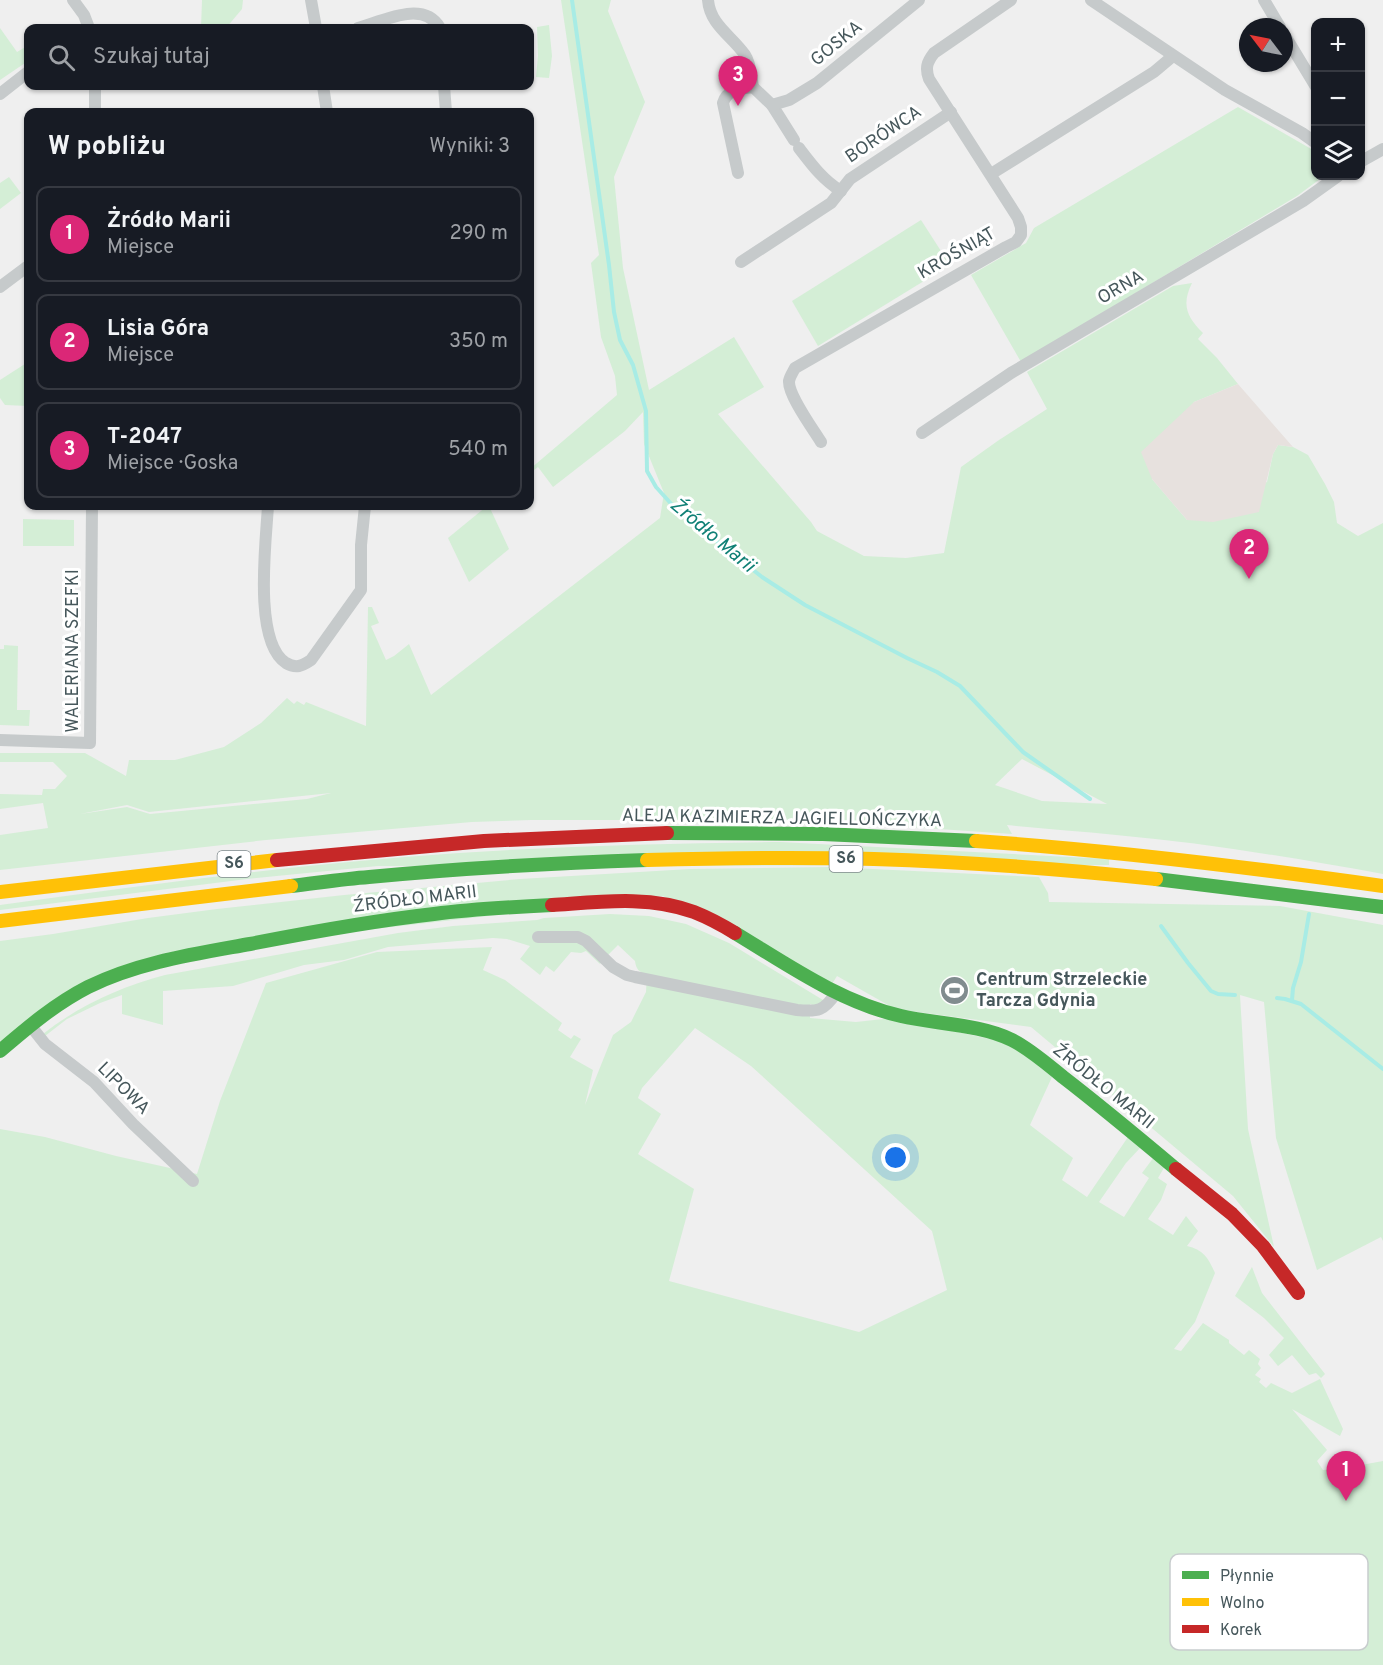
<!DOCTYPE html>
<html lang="pl">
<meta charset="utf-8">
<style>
body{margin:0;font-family:Overpass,sans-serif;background:#242831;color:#f1f3f6}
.controls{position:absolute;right:18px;top:18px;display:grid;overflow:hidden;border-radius:12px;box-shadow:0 2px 4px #0004}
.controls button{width:54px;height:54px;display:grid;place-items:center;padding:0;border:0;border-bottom:2px solid #363941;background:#171b24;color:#f1f3f6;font:30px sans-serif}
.compass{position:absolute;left:1239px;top:18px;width:54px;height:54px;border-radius:50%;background:#171b24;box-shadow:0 2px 4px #0004;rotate:302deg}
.you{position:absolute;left:896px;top:1158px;width:21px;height:21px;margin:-15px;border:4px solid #fff;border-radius:50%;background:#1a73e8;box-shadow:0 0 0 9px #1a73e833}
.badge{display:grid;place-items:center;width:39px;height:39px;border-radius:50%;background:#db2777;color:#fff;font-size:20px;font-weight:700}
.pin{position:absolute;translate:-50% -50px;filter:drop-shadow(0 2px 3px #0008)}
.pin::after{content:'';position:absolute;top:32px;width:21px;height:18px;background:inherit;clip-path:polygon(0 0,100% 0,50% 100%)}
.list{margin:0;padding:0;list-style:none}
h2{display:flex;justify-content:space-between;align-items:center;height:78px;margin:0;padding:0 24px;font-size:26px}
h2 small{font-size:20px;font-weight:400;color:#9ea1a6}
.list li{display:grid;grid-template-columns:39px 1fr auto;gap:18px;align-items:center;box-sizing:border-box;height:96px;margin:0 12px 12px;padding:0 12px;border:2px solid #363941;border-radius:12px}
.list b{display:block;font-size:22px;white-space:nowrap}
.list p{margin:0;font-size:20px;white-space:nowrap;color:#9ea1a6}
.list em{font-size:20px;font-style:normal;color:#9ea1a6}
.icon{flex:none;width:33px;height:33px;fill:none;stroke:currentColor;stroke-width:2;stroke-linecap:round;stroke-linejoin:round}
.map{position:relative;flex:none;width:1383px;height:1665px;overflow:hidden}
.search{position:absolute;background:#171b24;box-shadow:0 2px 4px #0004;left:24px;top:24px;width:510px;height:66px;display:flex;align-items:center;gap:15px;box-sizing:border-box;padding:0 21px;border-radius:12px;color:#9ea1a6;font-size:22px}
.panel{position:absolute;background:#171b24;box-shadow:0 2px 4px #0004;left:24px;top:108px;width:510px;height:402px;border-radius:12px}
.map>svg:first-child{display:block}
</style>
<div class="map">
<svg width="1383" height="1665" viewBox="0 0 1383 1665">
<rect width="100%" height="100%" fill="#efefef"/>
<g fill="#d4eed6" fill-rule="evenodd">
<path d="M202,0H243L242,9L226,28H201Z"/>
<path d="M561,0H611L608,11L645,102L614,177L623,268L649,390L734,337L764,387L718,414L811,522L817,531L864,556L906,558L944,553L961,467L999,440L1047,409L1027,372L1173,286L1192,283C1181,305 1187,317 1203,333L1198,339L1217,358L1238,384L1194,402L1152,479L1187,520L1267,482L1273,454L1278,445L1293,447L1308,455L1325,484L1334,502L1337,523L1358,536L1383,523V874C1295,858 1206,843 1116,835C1080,831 1043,829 1007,825L1012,834L924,828L768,820H531L472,822L266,840L0,870V835L48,828L43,803L0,809V794L42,795L43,789H55L67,776L53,762H0V753H85L126,776L129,760H175L224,747L261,723L287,698L294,704L297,701L304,705L306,702L366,726L368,607H372L379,623L371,626L386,660L394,656L409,644L431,695L660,518L664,493L644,444L643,412L625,431L553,487L538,467L530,473V469L617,395L615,376L601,337L591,263L599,255ZM1022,759L1107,804L1042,801L995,785ZM331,793L307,799L150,814L127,807L80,814L127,805L149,812Z"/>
<path d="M549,25L552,56L549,78L536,77L538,56L537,27Z"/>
<path d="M0,28L17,52L27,46L28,48V61L0,80Z"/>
<path d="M1238,107L1313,150L1315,154L1316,176H1324L1297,196L1021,362L971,275L1026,243L1034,228Z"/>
<path d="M9,177L21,193L0,209V183Z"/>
<path d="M921,220L950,265L818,346L792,301Z"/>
<path d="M28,362V406L5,405L0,398V380Z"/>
<path d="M487,506H489L509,549L469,582L448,538Z"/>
<path d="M23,519L74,520V546H23Z"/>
<path d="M4,645L18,646L17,710H30L29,726L0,725V649H4Z"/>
<path d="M780,842L1109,859V865L378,866L247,879L0,910V905C152,884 306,863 459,853C566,846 673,843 780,842Z"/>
<path d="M831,867L1039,877L1048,893L1049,902L1280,906L1383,925V1241L1381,1237L1317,1270L1276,1138L1264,1002L1240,995L1248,1129L1274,1247L1233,1196L1031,1027L895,1009L837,976L832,984L663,896L164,953L0,1041V941L53,934L148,918L217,909L344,895L520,879L690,869Z"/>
<path d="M610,914L649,916L686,924L729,943L823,1000L818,1007L810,1004V1018L856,1022L892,1018L1009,1043L1052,1077L1030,1125L1073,1158L1062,1180L1087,1197L1128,1137L1141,1147L1126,1163L1099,1202L1124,1217L1149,1178L1142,1173L1154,1157L1165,1166L1158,1178L1167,1184L1161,1200L1148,1219L1173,1235L1186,1216L1198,1231L1187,1246C1203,1249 1209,1259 1215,1273L1195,1322L1174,1349L1181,1351L1203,1323L1229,1340V1343L1244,1355L1249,1350L1260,1359L1258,1364L1261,1368L1255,1375L1261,1379L1259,1382L1266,1388L1271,1383L1292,1393L1320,1379L1343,1429L1340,1436L1292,1409L1327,1450L1317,1461L1323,1470L1345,1468L1383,1461V1665H0V1129L45,1137L116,1156L197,1174L220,1101L266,983L377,952L492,947L483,970L505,980L562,1023L558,1030L571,1039L574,1035L581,1039L570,1057L593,1070L585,1105L613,1035L631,1022L646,992L647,975C639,972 636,969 635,961L618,945L606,957L587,938L580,935L572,933L538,934V943L545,940L580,941L602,961L600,964L586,951L581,953L571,952L554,972L546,966L540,975L520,959L530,946L507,939L493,938L388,947L344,960L304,965L233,986L163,991V1025L122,1014V995L100,1003L67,1019L45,1036L43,1034C80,1005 120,987 165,975L398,933L453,926L537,920L544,918ZM695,1028L751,1066L932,1231L947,1290L859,1332L669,1281L694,1189L638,1154L661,1114L638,1098L642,1088Z"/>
<path d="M1252,1267L1262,1293L1325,1374L1321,1378L1316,1373L1309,1375L1292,1355L1278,1366L1269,1355L1284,1338L1264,1318L1235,1296Z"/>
</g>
<path fill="#e7e1de" d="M1238,384L1293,447L1278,445L1273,454L1259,512L1213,522L1187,520L1152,479L1141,452L1194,402Z"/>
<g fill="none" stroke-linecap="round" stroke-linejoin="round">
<g stroke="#a8ece5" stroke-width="4">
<path d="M572,0L609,265L614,312L620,340L633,365L646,411L647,471L656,487L675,508L762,577L805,605L907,658L937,672L960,686L1023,752L1090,799"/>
<path d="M1161,926L1188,963L1211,991L1218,994L1235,995"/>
<path d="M1277,998L1285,999L1301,1004L1383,1069"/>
<path d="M1292,1000L1293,988L1301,962L1309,914"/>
</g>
<g stroke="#c6cacb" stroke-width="12">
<path d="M73,0L84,15L89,28"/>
<path d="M311,0L316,28"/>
<path d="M708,0C710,25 732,36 745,55C751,64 751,76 753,87"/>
<path d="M1091,0L1225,90L1302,133L1316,143"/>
<path d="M1264,0L1280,27"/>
<path d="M358,28C385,20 424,0 440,28"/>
<path d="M1284,34L1316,87"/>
<path d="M95,86V112"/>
<path d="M323,86L327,112"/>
<path d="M444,86L446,112"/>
<path d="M0,94L28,72"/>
<path d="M772,105L794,140"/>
<path d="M799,148C812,165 823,180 841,191"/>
<path d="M1360,162L1383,149"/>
<path d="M738,173L723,103C727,89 740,89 753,87L772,105L789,100L817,83L919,0"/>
<path d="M991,174L1154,72L1173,56"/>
<path d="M741,262L831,203L850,179L951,112"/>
<path d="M0,287L28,266"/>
<path d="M922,433L1011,373L1303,201L1338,176"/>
<path d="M821,442C813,429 788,395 789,381C790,376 793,372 795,368L1006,247L1016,242L1021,235V227L1018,218L929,79C925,68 927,62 934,53L1011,0"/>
<path d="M268,506C266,541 253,642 286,663C296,669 302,666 311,660L361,590V545L365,506"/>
<path d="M0,740L90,743L92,506"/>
<path d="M538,937H578L586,941L613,967L627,975L635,977L797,1010C818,1012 824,1011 836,993"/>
<path d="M30,1025L45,1044L94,1082L133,1124L193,1181"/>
</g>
<g stroke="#4caf50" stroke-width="14">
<path d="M667,833L823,834L976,841"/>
<path d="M1156,879L1383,907"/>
<path d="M291,886C317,883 343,879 369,877C461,868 554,863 647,860"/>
<path d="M735,933C788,965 840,1002 901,1016C935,1024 980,1024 1012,1040C1030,1049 1047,1064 1063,1077C1102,1107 1139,1138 1176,1169"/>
<path d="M0,1051C28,1027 55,1004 88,987C139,962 195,954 250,944C311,932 372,921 434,914C473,909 512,907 552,905"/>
</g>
<g stroke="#ffc107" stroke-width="14">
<path d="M976,841C1112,850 1247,867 1383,886"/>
<path d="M647,860C722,858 798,857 874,859C969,862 1062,869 1156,879"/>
<path d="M0,892L277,860"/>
<path d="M0,921L291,886"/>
</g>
<g stroke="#c62828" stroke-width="14">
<path d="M277,860L484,841L667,833"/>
<path d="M552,905C598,902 649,895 694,912C709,918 722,925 735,933"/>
<path d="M1176,1169L1232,1214L1263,1246L1298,1293"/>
</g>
</g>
<defs>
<symbol id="stadium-disc" viewBox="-11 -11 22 22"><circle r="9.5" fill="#818c8f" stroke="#fff"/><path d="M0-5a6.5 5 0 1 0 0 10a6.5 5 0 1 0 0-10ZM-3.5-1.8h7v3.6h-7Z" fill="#fff"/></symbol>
</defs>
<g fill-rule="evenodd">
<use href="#stadium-disc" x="938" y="974" width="33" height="33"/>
</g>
<g text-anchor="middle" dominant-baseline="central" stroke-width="6" stroke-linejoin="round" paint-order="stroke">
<g fill="#fff" stroke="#7e898c" stroke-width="1.5">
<rect x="829.5" y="846" width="33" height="26" rx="4.5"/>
<rect x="217.5" y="851" width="33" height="26" rx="4.5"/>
</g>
<g font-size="16" font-weight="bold" fill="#46575b">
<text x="846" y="859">S6</text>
<text x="234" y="864">S6</text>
</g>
<g font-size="18" fill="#46575b" stroke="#fff">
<text transform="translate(837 44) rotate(-39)">GOSKA</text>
<text transform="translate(884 135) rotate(-34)">BORÓWCA</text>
<text transform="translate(957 254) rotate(-30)">KROŚNIĄT</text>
<text transform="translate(1121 288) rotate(-30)">ORNA</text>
<text transform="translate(73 651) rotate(-90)">WALERIANA SZEFKI</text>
<text transform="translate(782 819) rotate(1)">ALEJA KAZIMIERZA JAGIELLOŃCZYKA</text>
<text transform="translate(415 900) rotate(-7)">ŹRÓDŁO MARII</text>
<text transform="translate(1103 1087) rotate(39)">ŹRÓDŁO MARII</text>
<text transform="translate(123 1089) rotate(45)">LIPOWA</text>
</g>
<g font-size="18" font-weight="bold" fill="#46575b" stroke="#fff" text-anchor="start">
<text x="976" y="980">Centrum Strzeleckie<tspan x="976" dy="21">Tarcza Gdynia</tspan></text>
</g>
<g font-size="20" font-style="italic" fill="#108076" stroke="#fff">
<text transform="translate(712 536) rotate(40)">Źródło Marii</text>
</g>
</g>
<rect x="1170" y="1554" width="198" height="96" rx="9" fill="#fff" stroke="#c8cdce" stroke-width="1.5"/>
<rect x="1182" y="1571" width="27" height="8" fill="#4caf50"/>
<rect x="1182" y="1598" width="27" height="8" fill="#ffc107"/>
<rect x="1182" y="1625" width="27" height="8" fill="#c62828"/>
<g font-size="16" fill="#46575b">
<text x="1220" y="1581">Płynnie</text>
<text x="1220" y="1608">Wolno</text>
<text x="1220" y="1635">Korek</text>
</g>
</svg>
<div class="controls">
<button>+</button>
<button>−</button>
<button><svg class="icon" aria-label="layers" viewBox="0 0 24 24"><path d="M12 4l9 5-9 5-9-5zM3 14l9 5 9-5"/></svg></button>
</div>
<svg class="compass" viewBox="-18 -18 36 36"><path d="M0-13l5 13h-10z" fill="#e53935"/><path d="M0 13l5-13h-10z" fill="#9ea1a6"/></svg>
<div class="you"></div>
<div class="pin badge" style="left:1346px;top:1501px">1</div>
<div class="pin badge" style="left:1249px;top:579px">2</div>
<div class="pin badge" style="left:738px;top:106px">3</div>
<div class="search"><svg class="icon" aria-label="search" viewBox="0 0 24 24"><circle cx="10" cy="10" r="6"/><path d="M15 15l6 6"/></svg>Szukaj tutaj</div>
<section class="panel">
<h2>W pobliżu<small>Wyniki: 3</small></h2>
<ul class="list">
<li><span class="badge">1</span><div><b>Żródło Marii</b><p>Miejsce</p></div><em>290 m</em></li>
<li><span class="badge">2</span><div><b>Lisia Góra</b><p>Miejsce</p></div><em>350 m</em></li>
<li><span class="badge">3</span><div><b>T-2047</b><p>Miejsce · Goska</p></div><em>540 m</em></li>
</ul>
</section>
</div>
